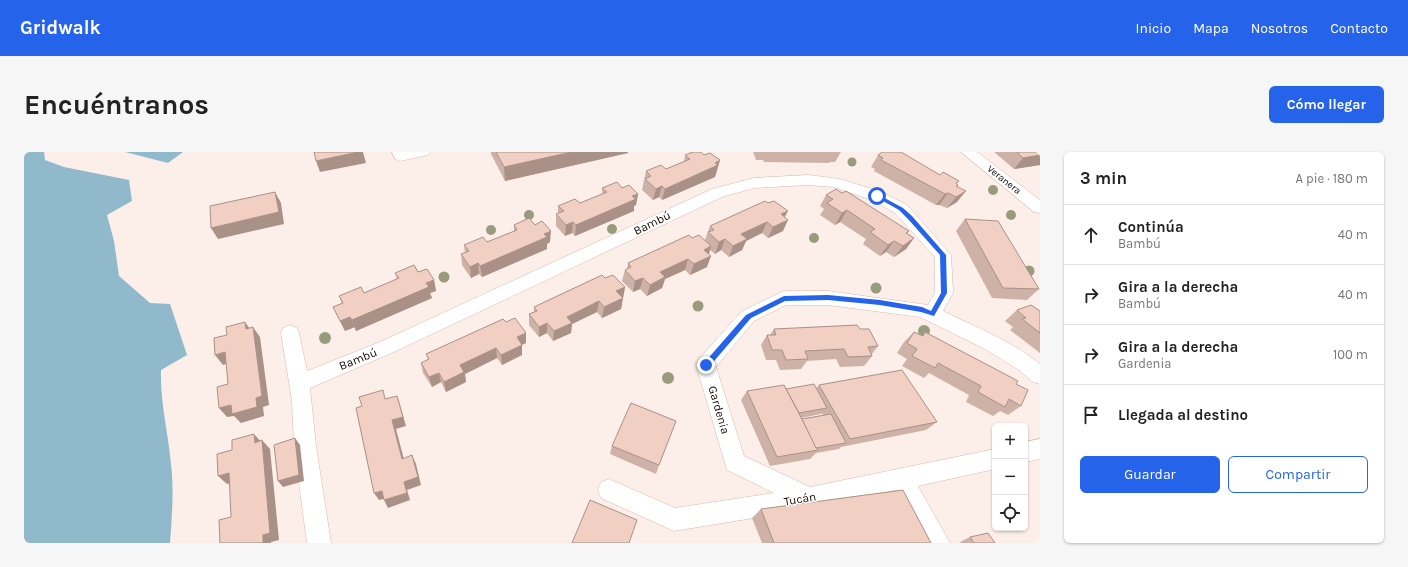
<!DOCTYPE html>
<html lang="es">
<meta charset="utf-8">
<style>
body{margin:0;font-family:Karla,sans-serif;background:#f6f6f6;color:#222}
.controls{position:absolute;right:12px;bottom:12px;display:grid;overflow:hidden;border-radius:6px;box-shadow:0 1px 3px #0004}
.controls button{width:36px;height:36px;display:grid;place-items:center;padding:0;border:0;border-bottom:1px solid #e0e0e0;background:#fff;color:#222;font:20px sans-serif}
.stop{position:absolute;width:12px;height:12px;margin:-9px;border:3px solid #2563eb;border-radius:50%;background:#fff}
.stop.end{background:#2563eb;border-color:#fff;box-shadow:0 1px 4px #0008}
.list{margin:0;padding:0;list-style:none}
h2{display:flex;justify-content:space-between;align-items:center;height:52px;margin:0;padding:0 16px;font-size:17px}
h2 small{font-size:13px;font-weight:400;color:#767676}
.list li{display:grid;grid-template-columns:26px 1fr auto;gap:12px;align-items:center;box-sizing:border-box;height:60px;padding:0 16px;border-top:1px solid #e0e0e0}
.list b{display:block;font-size:15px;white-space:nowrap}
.list p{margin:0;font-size:13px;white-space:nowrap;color:#767676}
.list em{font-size:13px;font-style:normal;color:#767676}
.actions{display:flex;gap:8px;padding:12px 16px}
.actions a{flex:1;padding:9px 0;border:1px solid #2563eb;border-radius:6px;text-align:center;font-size:14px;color:#2563eb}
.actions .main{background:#2563eb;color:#fff}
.icon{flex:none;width:22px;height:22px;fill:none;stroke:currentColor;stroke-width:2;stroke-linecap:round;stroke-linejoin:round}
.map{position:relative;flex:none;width:1016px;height:391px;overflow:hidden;border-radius:6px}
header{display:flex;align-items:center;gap:24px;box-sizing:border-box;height:56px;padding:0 20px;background:#2563eb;color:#fff}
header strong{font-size:19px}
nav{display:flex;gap:22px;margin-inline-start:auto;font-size:14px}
.intro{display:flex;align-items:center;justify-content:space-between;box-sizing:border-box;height:96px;padding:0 24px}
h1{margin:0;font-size:28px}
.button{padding:10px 18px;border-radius:6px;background:#2563eb;color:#fff;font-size:14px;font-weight:700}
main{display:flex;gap:24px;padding:0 24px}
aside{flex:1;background:#fff;border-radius:6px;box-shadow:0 1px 3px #0004}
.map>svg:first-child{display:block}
</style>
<header>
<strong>Gridwalk</strong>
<nav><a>Inicio</a><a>Mapa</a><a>Nosotros</a><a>Contacto</a></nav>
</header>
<div class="intro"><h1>Encuéntranos</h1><a class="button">Cómo llegar</a></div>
<main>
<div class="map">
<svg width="1016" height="391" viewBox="0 0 1016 391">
<rect width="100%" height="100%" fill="#fceee8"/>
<g fill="#90b9cc">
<path d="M0,0H20L21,8L40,15L105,28L108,49L83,63L90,89L95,124L126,151L146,152L163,203L137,218C136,250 144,280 147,312C150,338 148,364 146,391H0Z"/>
<path d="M101,0H159L144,11Z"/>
</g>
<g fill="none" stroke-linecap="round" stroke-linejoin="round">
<defs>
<g id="minor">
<path d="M368,0H406L404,3L376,9L371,7Z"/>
<path d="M937,0H953L1016,48V61L1010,60Z"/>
<path d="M784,23L816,27L858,40L883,53L927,103L929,141L919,159C951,175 988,189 1016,212V232L1009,230L995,218L961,197L896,165L804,153H762L730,169L692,215L720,304L786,335L971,297V317L894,334L926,391H901L872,338L785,357L650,379L577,346L574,338L577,330L585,327L651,356L750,341L703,318L672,213L675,207L718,159L760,139H804L904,153L911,141V105L871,61L848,48L810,35L784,33L730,36L698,45L370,200L286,236L292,294L307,391H283L270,294L268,249L257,181L259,176L266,173L273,176L275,181L283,219L356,190L688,37L730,26Z"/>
<path d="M1016,287V307L1001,310V290Z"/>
</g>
</defs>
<use href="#minor" stroke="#dab9ac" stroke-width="1"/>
<use href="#minor" fill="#fff" fill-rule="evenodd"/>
</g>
<g fill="#989c7c">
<circle cx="828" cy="10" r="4.5"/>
<circle cx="969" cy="38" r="5"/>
<circle cx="505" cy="63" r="5"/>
<circle cx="987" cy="63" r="5"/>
<circle cx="588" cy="77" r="5"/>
<circle cx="467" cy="78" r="5"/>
<circle cx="790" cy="86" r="5"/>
<circle cx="1005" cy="119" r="5.5"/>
<circle cx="420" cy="125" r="5.5"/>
<circle cx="852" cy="136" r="5.5"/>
<circle cx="674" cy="154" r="5.5"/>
<circle cx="900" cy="179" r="6"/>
<circle cx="301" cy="186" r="6"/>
<circle cx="644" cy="226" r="6"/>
</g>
<g fill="#cfb2a7" fill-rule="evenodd">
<path d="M467,0H604V1L481,29L467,2Z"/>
<path d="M729,0H817L811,10H806L805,11L740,10L739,8H732Z"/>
<path d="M970,0H1016V13L990,17Z"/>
<path d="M661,3H680L696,8L691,25L638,48L635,45L629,48L618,38L622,19L642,17L660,10Z"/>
<path d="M854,3L916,23L934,33L933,35V50L923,56L915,53H912L850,19L851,17L847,15Z"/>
<path d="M578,36H598L614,42L612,53L610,54V59L551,84L548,81L541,84L532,74V62H534V54L556,51L578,42Z"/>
<path d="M818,41L885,79L883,82L890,86L882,97L870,105L862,100L856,104L839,92L842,87L816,70L811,73L796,63L800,57L796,54L802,43Z"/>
<path d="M761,65L759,79L744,86L738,81L722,89L718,98L705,105L697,98L691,102L686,98L685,102L683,115L666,123L661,118L641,127L638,136L623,144L616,137L609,140L598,129L601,118L603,117L604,111L668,86L681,88L686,74Z"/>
<path d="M941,67L1015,137L1003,148L968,146L932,79Z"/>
<path d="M490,73L526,90L523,92V97L458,125L455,122L447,126L438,113L437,102L441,100L440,93L463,90L490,79Z"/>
<path d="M394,120L410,128L412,139L406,141L408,146L332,179L331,175L321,179L309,155L318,151L315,144L340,141L373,127L371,121Z"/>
<path d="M581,126L601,135L597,157L578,166L573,160L548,172L547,181L529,189L523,181L515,185L505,173V162L510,160V155Z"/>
<path d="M993,158L1016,159V201L986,178L989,175L981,169Z"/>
<path d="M482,170L502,181V191L498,193V203L478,213L473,206L441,222L442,230L422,240L417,230L408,235L399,221L397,211L404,207L402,202Z"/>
<path d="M750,177H836L854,194L848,202V204L840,214L816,215L812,207L783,209L777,217L756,218L752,208H742L737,193L743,183H746Z"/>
<path d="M890,180L898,184L901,180L992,232L997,254L984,263L976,259L969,264L942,250L945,243L905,221L900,226L878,214L883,207L873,201L880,190Z"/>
<path d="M795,233L913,270L902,278L817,295L815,297L792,301L786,307L746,314L717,248L723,239L762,237L792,236ZM798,261L799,263L778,267L777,266L797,262Z"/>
<path d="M588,294L635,313L632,322L586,302Z"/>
<path d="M737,357L907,391H738L728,366Z"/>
<path d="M946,385L971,391H937L936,390Z"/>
</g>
<g fill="#a99188">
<path d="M334,0H339L342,11L296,20L292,9Z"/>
<path d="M548,0H604V1L481,29L480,15Z"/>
<path d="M1016,3V13L990,17L999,6Z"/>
<path d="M696,8L691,25L638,48L641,37Z"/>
<path d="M638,34L635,45L629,48L632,37Z"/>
<path d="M942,39L933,50L923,56L932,45Z"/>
<path d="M251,40L257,51L260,72L194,87L187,76Z"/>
<path d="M924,41L915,53H912L921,42Z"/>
<path d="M614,42L612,53L610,54V59L551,84L552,73Z"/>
<path d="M823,58L816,70L811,73L818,61Z"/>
<path d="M764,59L758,70L757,62Z"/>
<path d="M764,68L759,79L744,86L749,75Z"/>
<path d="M549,70L548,81L541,84L542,73Z"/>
<path d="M743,70L738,81L722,89L718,98L705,105L709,94L717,82Z"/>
<path d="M527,79L526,90L523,92V97L458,125L456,114Z"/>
<path d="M890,86L882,97L870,105L879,94Z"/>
<path d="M701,87L697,98L691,102L695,90Z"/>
<path d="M870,89L862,100L856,104L864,93Z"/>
<path d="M687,94L684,105L687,104L683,115L666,123L670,112L680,98Z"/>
<path d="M664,107L661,118L641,127L638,136L623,144L626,133L636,120Z"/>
<path d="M454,111L455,122L447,126L446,115Z"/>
<path d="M619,126L616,137L609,140L611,129Z"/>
<path d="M410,128L412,139L406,141L408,146L332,179L328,168Z"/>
<path d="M601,135L599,146L592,139Z"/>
<path d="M599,146L597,157L578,166L580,155Z"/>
<path d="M575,149L573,160L548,172L547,181L529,189L530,179L543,165Z"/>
<path d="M326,165L331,175L321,179L316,169Z"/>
<path d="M221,170L228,180L222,177Z"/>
<path d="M523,171V181L515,185V175Z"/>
<path d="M229,175L236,185L245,253L239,255L240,264L217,271L210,264L203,265L195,256L232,246Z"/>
<path d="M502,181V191L493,195V185Z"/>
<path d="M498,193V203L478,213L477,203Z"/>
<path d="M472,196L473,206L441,222L442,230L422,240L420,230L436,213Z"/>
<path d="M201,200L209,210L199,213L191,203Z"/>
<path d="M415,221L417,230L408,235L405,225Z"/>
<path d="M373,244L376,253L382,274L372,277L382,315L378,307L368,268Z"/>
<path d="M230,282L238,291H231Z"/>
<path d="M271,286L276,293L280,329L259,335L254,329Z"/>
<path d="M238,288L246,297L255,388L247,390V391H239V383Z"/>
<path d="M388,303L392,312L397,333L383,338L386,348L364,356L360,348L380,330Z"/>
<path d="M205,321L214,329L203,332L194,324Z"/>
<path d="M358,339L362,346L355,348L350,341Z"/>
</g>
<g fill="#f1cfc2" stroke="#a99188">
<path d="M290,0H334L292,9Z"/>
<path d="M472,0H548L480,15Z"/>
<path d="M669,0H677L680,3L686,1L696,8L691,11L694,13L641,37L638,34L632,37L621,27L627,24L622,19L637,13L642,17L666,7L661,3Z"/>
<path d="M858,0H877L916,23L919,20L935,29L932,31L934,33L932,34L942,39L932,45L924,41L921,42L857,8L859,6L854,3Z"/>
<path d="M993,0H1016V3L999,6Z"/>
<path d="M593,30L598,36L605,33L614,42L608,44L612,47L552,73L549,70L542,73L532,62L540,59L534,54L551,47L556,51L583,40L578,36Z"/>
<path d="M812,37L818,41L822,39L885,79L882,81L890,86L879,94L870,89L864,93L846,80L851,77L823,58L818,61L803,51L809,47L802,43Z"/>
<path d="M251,40L255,60L187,76L186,54Z"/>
<path d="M741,49L744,51L750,49L764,59L757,62L764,68L749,75L743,70L717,82L723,87L709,94L701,87L695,90L684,80L690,78L686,74Z"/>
<path d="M505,66L511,73L518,69L527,79L520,82L523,85L456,114L454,111L446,115L437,102L445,99L440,93L459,85L463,90L493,78L490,73Z"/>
<path d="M941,67L974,69L1015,137L979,136Z"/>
<path d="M665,83L668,86L675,83L687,94L680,98L687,104L670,112L664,107L636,120L641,125L626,133L619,126L611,129L601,118L607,115L604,111Z"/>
<path d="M390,113L394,120L403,117L410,128L402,131L405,135L328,168L326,165L316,169L309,155L319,151L315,144L337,135L340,141L375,126L371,121Z"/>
<path d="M578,123L581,126L589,123L601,135L592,139L599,146L580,155L575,149L543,165L548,171L530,179L523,171L515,175L505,162L513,159L510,155Z"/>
<path d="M1007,153L1016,159V181L998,167L1002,166L993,158Z"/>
<path d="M491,166L502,181L493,185L498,193L477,203L472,196L436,213L440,220L420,230L415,221L405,225L397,211L405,207L402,202L479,167L482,170Z"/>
<path d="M221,170L222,177L229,175L238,244L232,246L233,255L208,262L207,253L195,256L193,235L204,232L201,200L191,203L190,186L203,183L202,175Z"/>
<path d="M833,173L836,177H845L854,194L844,195L848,204L824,205L820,197L781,199L784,207L762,208L758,198H748L743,183H752L750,177Z"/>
<path d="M890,180L899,184L901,180L994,229L992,232L1004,238L997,254L985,247L981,255L954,240L957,234L914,211L911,216L888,204L893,197L883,191Z"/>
<path d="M878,218L913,270L826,287L795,233Z"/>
<path d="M790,232L803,256L775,261L762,237Z"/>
<path d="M760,233L794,298L753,305L723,239Z"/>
<path d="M359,238L361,247L373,244L379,265L368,268L378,307L388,303L394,325L380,330L383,341L360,348L358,339L350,341L332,256L338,254L335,245Z"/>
<path d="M607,251L652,269L635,313L588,294Z"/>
<path d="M807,262L822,291L792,296L778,267Z"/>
<path d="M230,282L231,291L238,288L246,381L239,383V391H196L195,368L207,365L205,321L194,324L193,302L208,298V288Z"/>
<path d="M271,286L275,323L254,329L250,293Z"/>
<path d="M879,338L907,391H750L737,357Z"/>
<path d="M566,348L613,368L605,391H548Z"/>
<path d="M964,381L971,391H950L946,385Z"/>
</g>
<path fill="#2563eb" d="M852,43H855L879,56L888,64L922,103L923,141L910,164L897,160L856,153L804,148L761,149L727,166L685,215H680V211L722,163L760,144L804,143L856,148L898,155L907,159L917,141L916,103L884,67L875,58L852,45Z"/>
<g text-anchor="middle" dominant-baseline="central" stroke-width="3" stroke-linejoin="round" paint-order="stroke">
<g font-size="10" fill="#140a06" stroke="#fff">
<text transform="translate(980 28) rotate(38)">Veranera</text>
</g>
<g font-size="12" fill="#140a06" stroke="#fff">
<text transform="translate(628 71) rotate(-26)">Bambú</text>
<text transform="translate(334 207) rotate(-22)">Bambú</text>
<text transform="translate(695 258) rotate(74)">Gardenia</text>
<text transform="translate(776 347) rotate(-10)">Tucán</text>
</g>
</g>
</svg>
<div class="controls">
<button>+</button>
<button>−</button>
<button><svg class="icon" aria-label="locate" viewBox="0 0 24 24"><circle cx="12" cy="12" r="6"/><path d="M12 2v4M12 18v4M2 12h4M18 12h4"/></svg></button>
</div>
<div class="stop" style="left:853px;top:44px"></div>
<div class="stop end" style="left:682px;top:213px"></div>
</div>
<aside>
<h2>3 min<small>A pie · 180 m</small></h2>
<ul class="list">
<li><svg class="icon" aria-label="ahead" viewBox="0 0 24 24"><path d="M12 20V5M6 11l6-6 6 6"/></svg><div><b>Continúa</b><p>Bambú</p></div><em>40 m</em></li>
<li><svg class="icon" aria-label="right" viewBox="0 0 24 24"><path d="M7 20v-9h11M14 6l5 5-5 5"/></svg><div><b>Gira a la derecha</b><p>Bambú</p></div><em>40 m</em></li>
<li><svg class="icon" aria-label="right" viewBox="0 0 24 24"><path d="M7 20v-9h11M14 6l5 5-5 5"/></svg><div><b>Gira a la derecha</b><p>Gardenia</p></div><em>100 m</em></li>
<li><svg class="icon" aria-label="arrive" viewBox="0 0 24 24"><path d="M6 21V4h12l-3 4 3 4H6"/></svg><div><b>Llegada al destino</b></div></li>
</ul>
<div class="actions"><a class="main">Guardar</a><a>Compartir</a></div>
</aside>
</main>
